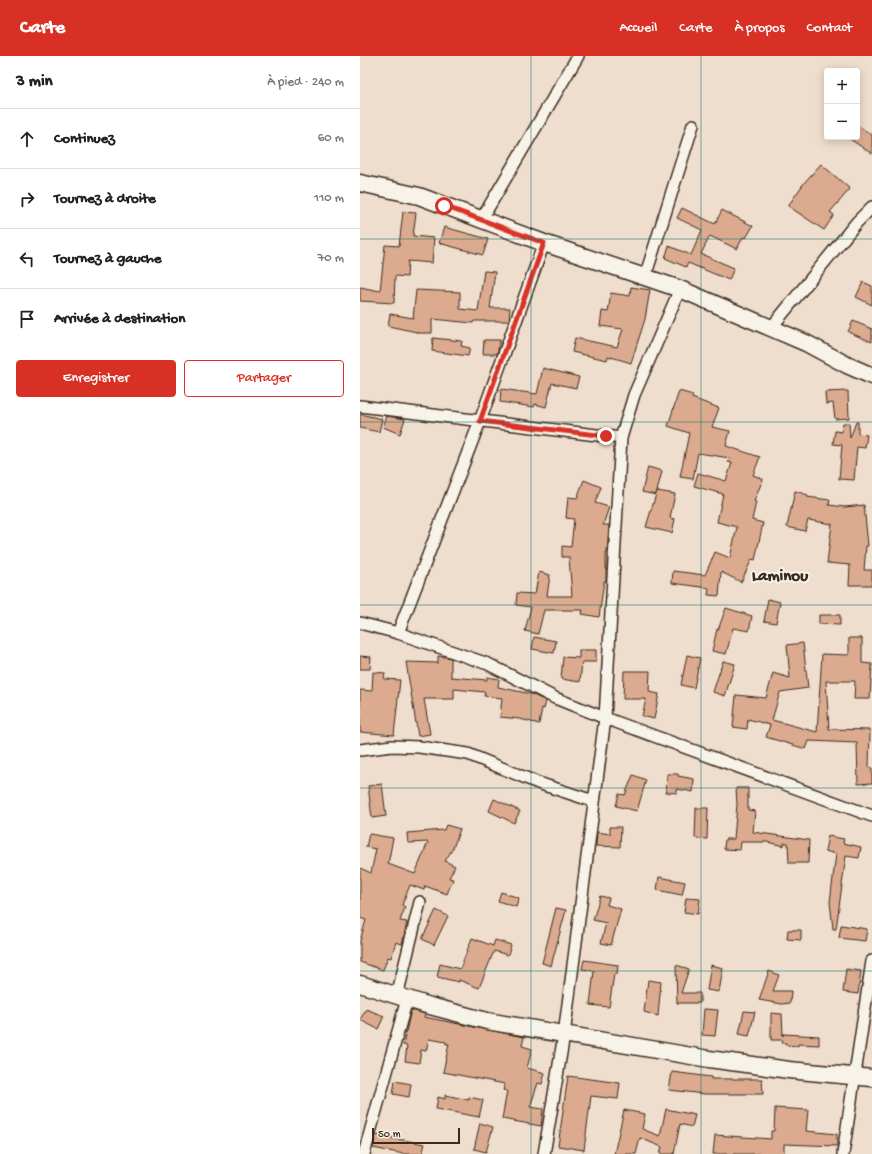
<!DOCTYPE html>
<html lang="fr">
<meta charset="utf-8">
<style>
body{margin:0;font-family:"Gochi Hand",sans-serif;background:#f2f2f2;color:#202124}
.controls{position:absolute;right:12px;top:12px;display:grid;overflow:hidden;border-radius:4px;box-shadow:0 2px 10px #0003}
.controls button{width:36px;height:36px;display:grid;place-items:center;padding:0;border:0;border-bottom:1px solid #e0e0e0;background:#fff;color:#202124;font:20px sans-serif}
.scale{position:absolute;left:12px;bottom:10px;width:88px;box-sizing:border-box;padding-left:4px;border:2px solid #3b2a1e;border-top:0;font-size:11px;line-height:14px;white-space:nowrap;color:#3b2a1e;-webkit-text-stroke:3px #f7f3e8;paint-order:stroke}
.stop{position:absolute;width:12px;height:12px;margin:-9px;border:3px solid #d93025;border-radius:50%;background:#fff}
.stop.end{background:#d93025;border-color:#fff;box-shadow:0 1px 4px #0008}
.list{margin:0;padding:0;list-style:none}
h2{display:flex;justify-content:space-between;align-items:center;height:52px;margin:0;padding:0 16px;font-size:17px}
h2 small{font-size:13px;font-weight:400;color:#757577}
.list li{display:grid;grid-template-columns:26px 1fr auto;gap:12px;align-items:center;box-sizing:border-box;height:60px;padding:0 16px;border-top:1px solid #e0e0e0}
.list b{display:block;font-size:15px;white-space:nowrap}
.list em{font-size:13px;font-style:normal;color:#757577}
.actions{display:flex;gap:8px;padding:12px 16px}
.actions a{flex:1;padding:9px 0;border:1px solid #d93025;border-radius:4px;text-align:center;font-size:14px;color:#d93025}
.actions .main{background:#d93025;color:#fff}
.icon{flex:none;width:22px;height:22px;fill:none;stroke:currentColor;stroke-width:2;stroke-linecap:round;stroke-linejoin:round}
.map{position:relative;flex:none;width:512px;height:1098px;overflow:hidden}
header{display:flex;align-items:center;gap:24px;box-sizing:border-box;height:56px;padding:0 20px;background:#d93025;color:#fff}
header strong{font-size:19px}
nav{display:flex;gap:22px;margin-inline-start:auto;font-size:14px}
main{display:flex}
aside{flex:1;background:#fff}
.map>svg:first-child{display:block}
</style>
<header>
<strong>Carte</strong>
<nav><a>Accueil</a><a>Carte</a><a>À propos</a><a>Contact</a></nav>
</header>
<main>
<aside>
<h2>3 min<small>À pied · 240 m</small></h2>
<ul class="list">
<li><svg class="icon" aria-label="ahead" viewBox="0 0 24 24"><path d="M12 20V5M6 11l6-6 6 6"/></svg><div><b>Continuez</b></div><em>60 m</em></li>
<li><svg class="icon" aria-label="right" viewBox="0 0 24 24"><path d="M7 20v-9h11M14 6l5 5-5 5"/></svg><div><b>Tournez à droite</b></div><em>110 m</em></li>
<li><svg class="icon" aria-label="left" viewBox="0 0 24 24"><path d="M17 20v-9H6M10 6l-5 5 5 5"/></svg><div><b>Tournez à gauche</b></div><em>70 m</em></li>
<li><svg class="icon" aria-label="arrive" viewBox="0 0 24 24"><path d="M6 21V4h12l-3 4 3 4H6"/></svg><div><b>Arrivée à destination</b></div></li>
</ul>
<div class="actions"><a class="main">Enregistrer</a><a>Partager</a></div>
</aside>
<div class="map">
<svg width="512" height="1098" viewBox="0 0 512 1098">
<rect width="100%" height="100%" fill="#efddcd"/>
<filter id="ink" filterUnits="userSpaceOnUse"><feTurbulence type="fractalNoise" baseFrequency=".025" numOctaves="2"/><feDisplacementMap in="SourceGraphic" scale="8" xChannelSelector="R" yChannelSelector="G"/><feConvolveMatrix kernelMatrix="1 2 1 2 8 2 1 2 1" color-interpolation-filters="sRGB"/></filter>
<g filter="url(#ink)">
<g fill="#dcab8f" stroke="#3b2a1e">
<path d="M497,69L512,79V98L487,81H497Z"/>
<path d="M461,108L490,133L470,156L474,159L464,174L428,150L444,127Z"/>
<path d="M322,152L355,168L362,154L393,170L386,182L383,181L377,193L350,180L341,198L374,212L369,224L328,207L326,211L305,202L309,190L331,199L342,174L317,162Z"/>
<path d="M43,156L56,157L53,180L74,182L72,207L48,205L47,221L35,220L34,247L0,245V231L20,235L25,189L39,190Z"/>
<path d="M84,171L128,183L123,199L79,187Z"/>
<path d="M124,215L135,216L130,252H150L149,265H114L113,267L72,263V277H57V276L28,270L30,258L53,262L56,234L100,236V253L118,255Z"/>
<path d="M503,226L512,230V249L496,241Z"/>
<path d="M271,231L290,234L285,263L271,307L248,300L247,304L212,296L215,282L257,291L263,273L240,270L242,255L248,256L251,237L270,240Z"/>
<path d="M493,265L512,273V286L488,276Z"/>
<path d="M73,282L102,285L101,290L110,292L108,300L72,295Z"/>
<path d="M124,284H140L137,298H123Z"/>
<path d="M183,312L219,321L216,332L192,327L186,351L175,348L174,351L140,346L141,333L177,338Z"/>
<path d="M319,335L333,339L332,342L359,352L352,371L370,375L366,390L400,401L393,419L403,423L394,445L396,446L392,464L403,467L395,504L392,503L381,526L361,516L359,540L348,539L349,532L312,527L313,515L345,519L355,496L370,502L377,471L357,466L363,438L334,430L338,417L366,425L372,407L368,406L370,402L338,397L333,423L320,421L329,377L308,370Z"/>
<path d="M488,335L489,362L475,363L473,347L466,348L465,336Z"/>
<path d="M0,358L22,363L19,376L0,372Z"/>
<path d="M27,360L45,363L40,378L23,371Z"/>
<path d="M496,366H498V378L507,379L505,392L497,391L494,424L479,423L482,389L473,388L475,375L482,376L483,367H489L490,382Z"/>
<path d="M288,411L302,415L296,439L282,436Z"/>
<path d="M224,424L241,431L235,447L249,451L243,469H249L247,497H246V525H244L239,561L222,558L223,554H184L178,578L165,575L171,551L156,549L157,537L175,538L179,516L190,519L187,540H212L209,501H202V490L211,491L214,463L206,462L208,441L217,442Z"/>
<path d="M297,435L315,438L310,462L315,463L312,477L286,471Z"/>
<path d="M435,435L448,439L447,441L470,444L469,449L485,451L504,449L508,490H506L504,514H512V529H489L490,509L467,507L472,468L448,464L445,475L427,471Z"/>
<path d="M408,543L420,546L416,567L404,565Z"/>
<path d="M366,552L392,560L389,575L373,572L366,598L352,595L357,573L358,574Z"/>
<path d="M459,559H480V569L459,568Z"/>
<path d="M174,581L196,585L194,597L172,593Z"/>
<path d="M489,582H502V607L512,608L510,643H494L495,625H466L469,673L510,674L509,712H512V727L498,728L497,687L449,685L446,693L406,681L410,669L388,663L387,673L373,671L376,639L406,642L413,617L430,622L427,589L443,587L448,632L420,636L412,664L457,676L462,598L489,599Z"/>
<path d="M219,594H236V606H222L220,626L201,623L203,601L219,602Z"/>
<path d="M327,599L340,602L334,632L321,629Z"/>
<path d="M0,600L11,601L10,613H0Z"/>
<path d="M78,600L91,602V621L127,624V621L139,623L138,631L171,638L186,645L184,653L182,652L179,668L160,663L140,661L142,642L124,640L125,636L94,633V643H64L70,678L58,680L46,606L78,607Z"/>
<path d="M363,605L375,608L365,640L353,636Z"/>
<path d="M264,615H290L289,636L299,638L294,663L282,660L286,643H263Z"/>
<path d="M13,616L25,617L24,623L40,624L34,679L0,676V634L12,635Z"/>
<path d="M307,718H318V720L334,723L333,736L317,733V737L306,736Z"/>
<path d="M273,719L286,724L277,755L256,750L259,738L265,739Z"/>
<path d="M22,728L26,760L12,762L8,730Z"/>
<path d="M376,732H388V754L395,755L393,776L449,784L448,807H429L428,787H424V790L407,786H381L380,794L364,793L365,783H374L377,748Z"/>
<path d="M134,743L160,755L154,767L129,755Z"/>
<path d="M336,752H348L347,783L335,782Z"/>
<path d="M86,769L100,773L93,792L85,805L95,810L89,822L93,823L87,838L65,830L64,834L50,829L42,849L45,851L40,865L47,866L42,888L36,886L31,902L28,901L23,914L0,906V885L6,864L0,862V812L11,817L16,793L6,791L9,778L33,782L28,808L55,818L68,786L48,787L47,777L84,774Z"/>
<path d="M250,771H261L260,791L236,790L237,776L250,778Z"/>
<path d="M468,780L484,783L483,787L501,791L499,802L486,800L476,873H473L470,846L476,798L465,795Z"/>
<path d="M299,821L325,826L322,839L297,834Z"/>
<path d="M141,836L159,842L156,851L138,845Z"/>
<path d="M240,840L249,842L247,849L261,853L251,889L241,887L246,867L233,864Z"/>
<path d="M326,842L340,843L338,858L324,856Z"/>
<path d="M196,852L206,854L191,910L182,907Z"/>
<path d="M76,854L88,860L74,889L62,883Z"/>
<path d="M481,869L507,873L505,885L479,882Z"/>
<path d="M428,874H441V884L427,883Z"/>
<path d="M112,882L133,890L135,884L151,889L148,899L134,895L119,932L99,924V926L77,921L80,908L100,913Z"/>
<path d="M224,904L258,909L257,918H254L249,951L230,949L234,915L222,913Z"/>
<path d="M316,909L329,913L321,937H340V947H317Z"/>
<path d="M351,909L363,912L359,936L347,934Z"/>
<path d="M486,913L501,915L498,938L483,936Z"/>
<path d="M409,915L419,919L413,935H431L430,947L422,948L399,944Z"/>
<path d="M288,924L301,926L298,960L284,956Z"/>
<path d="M6,953L24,960L18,973L0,964Z"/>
<path d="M344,953L358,954L355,980L342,979Z"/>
<path d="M51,954L65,958L64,961L164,981L162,990L172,993L167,1012L185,1017L182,1028L178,1027L170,1051L183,1053L181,1070L142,1063L147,1035L143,1034L145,1028L83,1016L89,988H86V986L69,983L66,995L61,994L59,1007L45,1005L47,990L43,989Z"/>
<path d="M384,955L395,956L389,980L379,978Z"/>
<path d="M411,957L422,958L423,980V978L459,980V989L438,988V990L426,989V987H422L423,984H411Z"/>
<path d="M312,1016L351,1021V1023H402L403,1038H345L309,1034Z"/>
<path d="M208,1020L260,1027L258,1043L231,1040L224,1094L198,1090Z"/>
<path d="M35,1025L51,1028L49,1041L33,1038Z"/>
<path d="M85,1039L109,1044V1041L123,1044L119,1061L76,1053L78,1041L85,1043Z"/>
<path d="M415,1052L448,1054L446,1075L477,1078V1090L424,1088V1098H353L355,1079L411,1083V1075H414Z"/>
<path d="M306,1053L335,1059L332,1071L320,1068L314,1098H300L302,1091L280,1082L276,1098H254L264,1054L285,1058L282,1073L300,1080Z"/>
<path d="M120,1067L133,1071L126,1096L114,1093Z"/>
<path d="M16,1079L65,1088L62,1098H44L13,1092Z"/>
</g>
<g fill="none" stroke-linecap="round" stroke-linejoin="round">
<defs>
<g id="street">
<path d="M121,164L218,0"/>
<path d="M285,221L333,69"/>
<path d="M411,272L497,166L512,151"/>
<path d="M0,350L261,382"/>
<path d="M0,567L38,577L128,608L195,642L245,662L512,760"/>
<path d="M38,577L120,365L184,187"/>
<path d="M0,694L32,690L59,691L108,698L178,727L233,745"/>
<path d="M37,940L60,846"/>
<path d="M4,1098L47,943"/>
<path d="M184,1098L204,979L245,662L261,382L274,339L320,233"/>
<path d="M483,1098L512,905"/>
</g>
<g id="secondary">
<path d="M0,127L59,140L184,187L320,233L446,287L487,309L512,320"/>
<path d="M0,928L70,950L127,965L349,1003L429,1014L512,1022"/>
</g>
</defs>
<use href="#street" stroke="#3b2a1e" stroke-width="14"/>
<use href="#secondary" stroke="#3b2a1e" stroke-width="19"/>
<use href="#street" stroke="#f7f3e8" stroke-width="11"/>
<use href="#secondary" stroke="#f7f3e8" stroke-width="16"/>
</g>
</g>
<g fill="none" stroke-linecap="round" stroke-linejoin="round" filter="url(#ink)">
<path stroke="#d93025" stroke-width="5" d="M84,150L184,187L120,365L246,380"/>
</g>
<path fill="none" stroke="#0f766e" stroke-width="1" stroke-opacity="0.55" d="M171,0V1098M341,0V1098M0,183H512M0,366H512M0,549H512M0,732H512M0,915H512"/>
<g text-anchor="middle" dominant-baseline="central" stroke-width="4" stroke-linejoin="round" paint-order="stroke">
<g font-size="17" font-weight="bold" fill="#3b2a1e" stroke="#f7f3e8">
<text x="420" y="521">Laminou</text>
</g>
</g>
</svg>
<div class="controls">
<button>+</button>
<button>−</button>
</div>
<div class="scale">50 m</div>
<div class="stop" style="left:84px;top:150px"></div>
<div class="stop end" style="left:246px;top:380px"></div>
</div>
</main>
